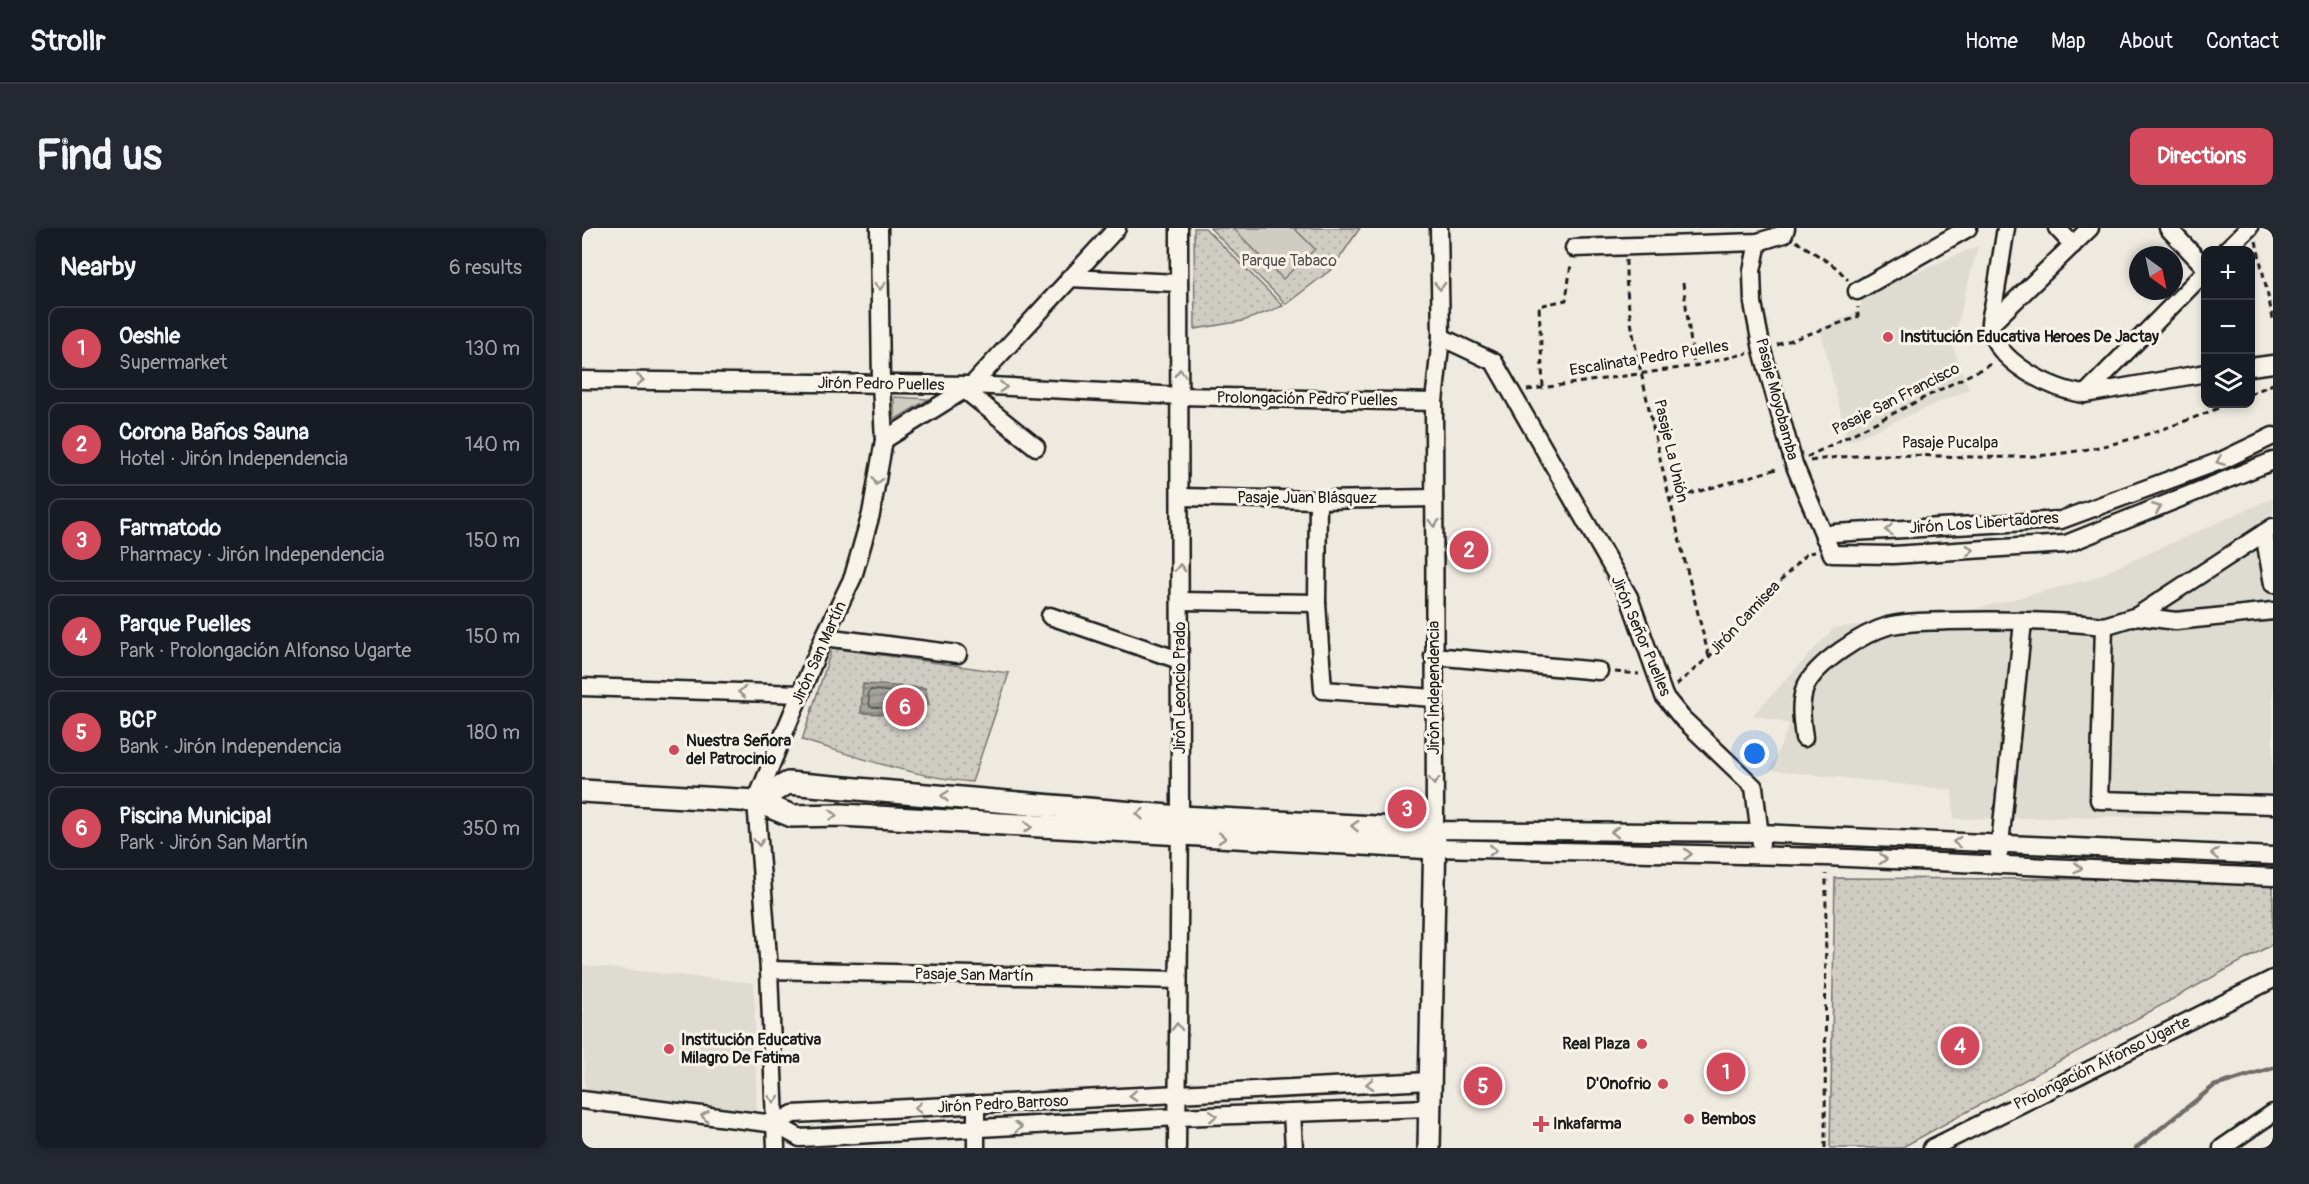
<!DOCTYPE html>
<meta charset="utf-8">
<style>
body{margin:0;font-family:Pangolin,sans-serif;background:#242831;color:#f1f3f6}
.controls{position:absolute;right:18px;top:18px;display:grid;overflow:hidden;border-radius:12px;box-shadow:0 3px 9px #0003}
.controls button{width:54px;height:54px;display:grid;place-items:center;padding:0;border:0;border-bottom:2px solid #363941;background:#171b24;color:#f1f3f6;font:30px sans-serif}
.compass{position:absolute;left:1547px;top:18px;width:54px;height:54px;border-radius:50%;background:#171b24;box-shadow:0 3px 9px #0003;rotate:147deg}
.you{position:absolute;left:1173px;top:526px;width:21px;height:21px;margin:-15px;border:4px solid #fff;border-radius:50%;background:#1a73e8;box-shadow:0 0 0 9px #1a73e833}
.badge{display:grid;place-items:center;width:39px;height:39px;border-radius:50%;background:#d1495b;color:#fff;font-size:20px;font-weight:700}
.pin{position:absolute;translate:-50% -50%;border:3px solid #fff;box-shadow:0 2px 6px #0006}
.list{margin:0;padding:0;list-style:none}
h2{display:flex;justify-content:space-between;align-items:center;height:78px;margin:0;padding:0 24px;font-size:26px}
h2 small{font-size:20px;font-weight:400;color:#9ea1a6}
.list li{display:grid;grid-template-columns:39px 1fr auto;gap:18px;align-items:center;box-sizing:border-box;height:84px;margin:0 12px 12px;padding:0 12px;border:2px solid #363941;border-radius:12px}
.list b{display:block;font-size:22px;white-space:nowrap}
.list p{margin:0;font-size:20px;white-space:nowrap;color:#9ea1a6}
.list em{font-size:20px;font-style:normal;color:#9ea1a6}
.icon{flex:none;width:33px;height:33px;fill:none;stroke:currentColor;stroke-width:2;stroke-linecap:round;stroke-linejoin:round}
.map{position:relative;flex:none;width:1691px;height:920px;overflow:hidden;border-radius:12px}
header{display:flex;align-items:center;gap:36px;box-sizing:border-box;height:84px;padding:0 30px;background:#171b24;border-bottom:2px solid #363941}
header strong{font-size:28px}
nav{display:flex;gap:33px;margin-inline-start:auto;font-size:21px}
.intro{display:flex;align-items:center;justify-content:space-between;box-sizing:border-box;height:144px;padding:0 36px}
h1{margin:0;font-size:42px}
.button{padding:15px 27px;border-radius:12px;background:#d1495b;color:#fff;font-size:21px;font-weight:700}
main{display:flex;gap:36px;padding:0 36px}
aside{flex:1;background:#171b24;border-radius:12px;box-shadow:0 3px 9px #0003}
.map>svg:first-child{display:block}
</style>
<header>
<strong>Strollr</strong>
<nav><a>Home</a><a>Map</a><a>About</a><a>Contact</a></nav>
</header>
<div class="intro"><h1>Find us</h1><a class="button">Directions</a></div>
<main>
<aside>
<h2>Nearby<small>6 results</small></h2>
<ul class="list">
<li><span class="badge">1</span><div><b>Oeshle</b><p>Supermarket</p></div><em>130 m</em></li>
<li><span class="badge">2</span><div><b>Corona Baños Sauna</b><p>Hotel · Jirón Independencia</p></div><em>140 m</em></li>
<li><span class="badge">3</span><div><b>Farmatodo</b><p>Pharmacy · Jirón Independencia</p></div><em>150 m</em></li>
<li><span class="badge">4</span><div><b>Parque Puelles</b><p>Park · Prolongación Alfonso Ugarte</p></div><em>150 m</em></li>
<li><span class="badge">5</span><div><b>BCP</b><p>Bank · Jirón Independencia</p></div><em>180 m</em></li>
<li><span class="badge">6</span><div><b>Piscina Municipal</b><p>Park · Jirón San Martín</p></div><em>350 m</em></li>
</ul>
</aside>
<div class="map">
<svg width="1691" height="920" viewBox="0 0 1691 920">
<defs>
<pattern id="grass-dots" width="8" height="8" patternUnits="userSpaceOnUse" patternTransform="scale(1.5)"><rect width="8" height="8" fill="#cfccc3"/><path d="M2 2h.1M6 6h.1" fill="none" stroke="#b1afa7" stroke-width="1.8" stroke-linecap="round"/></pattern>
<pattern id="water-rules" width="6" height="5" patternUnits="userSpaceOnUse" patternTransform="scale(1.5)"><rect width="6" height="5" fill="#a6a39d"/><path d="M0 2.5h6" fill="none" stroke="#86847f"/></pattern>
</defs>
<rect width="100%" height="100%" fill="#eeeae0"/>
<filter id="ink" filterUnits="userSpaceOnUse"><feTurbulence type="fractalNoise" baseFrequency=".0167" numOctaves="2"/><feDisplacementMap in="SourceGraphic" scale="12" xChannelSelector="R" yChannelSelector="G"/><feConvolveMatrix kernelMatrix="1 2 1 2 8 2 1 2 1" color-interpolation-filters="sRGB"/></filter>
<g filter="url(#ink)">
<g fill="#dedbd1">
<path d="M1396,18L1370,116L1387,161L1266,214L1238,101L1278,82L1281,67Z"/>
<path d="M1691,270V586L1372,591L1370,562L1188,542L1208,496L1171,487L1252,400L1385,383L1509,351Z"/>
<path d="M0,737L172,755L175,888L3,866Z"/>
</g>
<g fill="url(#grass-dots)" stroke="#767470" stroke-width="1.5">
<path d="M612,0H623L701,78L661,93L613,101Z"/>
<path d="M628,0H778L750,41L704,76Z"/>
<path d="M250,420L427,445L390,554C332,549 276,529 220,512Z"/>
<path d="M1253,650L1691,652V716L1319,920H1248Z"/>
</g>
<g fill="#cfccc3" stroke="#767470" stroke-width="1.5">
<path d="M651,0H712L733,21L701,51Z"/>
<path d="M312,169L347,171L312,192Z"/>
</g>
<path fill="url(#water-rules)" stroke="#6f6d69" stroke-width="1.5" d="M281,456L343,460L347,477L340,481L339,488L279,485Z"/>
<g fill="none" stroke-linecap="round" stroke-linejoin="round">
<path stroke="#535250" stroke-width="1.5" d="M289,462L335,466L340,474L332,481L288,479L286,465Z"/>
<path stroke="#6f6d69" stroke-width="4.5" d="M1554,920L1632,858L1691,840"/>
<defs>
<g id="minor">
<path d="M857,0L859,109L852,174L853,602L1179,605L1691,628"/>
<path d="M1424,0C1420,23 1417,46 1413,69C1412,77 1408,88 1408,96C1411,133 1471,163 1503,166L1624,145"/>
<path d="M1475,0L1491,17"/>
<path d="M1586,0L1624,40"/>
<path d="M1176,14L1170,43L1171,75L1180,122L1212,236L1250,326L1311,327L1484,316L1691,233"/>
<path d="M992,20L1176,14L1202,6L1204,0"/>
<path d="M1644,22L1667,0"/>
<path d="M487,50L597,55"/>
<path d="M1275,63L1386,0"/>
<path d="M1408,97L1508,0"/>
<path d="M859,109L912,134L1047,369L1082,468L1100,490L1172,559L1179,616"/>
<path d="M1668,139L1691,136"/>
<path d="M0,152L390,157L599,168L852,174"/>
<path d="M384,163L454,219"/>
<path d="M1503,166L1624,43"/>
<path d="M302,212L390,157L535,0"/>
<path d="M599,269L736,272L852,270"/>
<path d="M736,272L735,375L741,462L852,470"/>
<path d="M1682,305L1691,356"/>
<path d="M1242,309L1252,305L1479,292L1641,232L1691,208"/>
<path d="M598,373L735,375"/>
<path d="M468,388L597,432"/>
<path d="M1555,388L1594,393L1691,383"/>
<path d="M1522,398L1517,572L1691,577"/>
<path d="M242,409L376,426"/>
<path d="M851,428L1017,443"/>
<path d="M0,459L219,466"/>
<path d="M1222,510C1220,494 1217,476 1223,460C1233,435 1282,405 1306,398C1325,393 1347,394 1366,393C1418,392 1471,392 1522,398L1555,388L1691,299"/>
<path d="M852,620L1244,629L1691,649"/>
<path d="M1417,626L1441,394"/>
<path d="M187,742L596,752"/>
<path d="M0,872L193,896L211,886L847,853"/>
<path d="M710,885L712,920"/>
<path d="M193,896L218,910L596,889L847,880"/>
<path d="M194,920L187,742L174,573L242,409L271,349L289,286L302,212L299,156L297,0"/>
<path d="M394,920V879"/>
<path d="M595,920L598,589L597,0"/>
<path d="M1350,920L1691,751"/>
<path d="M1640,920L1691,885"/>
</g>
<g id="major">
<path d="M0,563L174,573L210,588L259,587L852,620"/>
<path d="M174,573L206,555L598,589L853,602L847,920"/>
</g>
</defs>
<use href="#minor" stroke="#1c1c1c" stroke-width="21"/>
<use href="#major" stroke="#1c1c1c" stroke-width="26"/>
<g stroke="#1c1c1c" stroke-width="3" stroke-dasharray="6 4.5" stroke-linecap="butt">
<path d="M1214,13L1255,40L1266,52"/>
<path d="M1674,13L1691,91"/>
<path d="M1044,32C1043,82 1057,133 1067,181C1085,264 1106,346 1127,429"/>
<path d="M1101,55L1112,138"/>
<path d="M1195,117L1276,89V79"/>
<path d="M961,159L957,78L984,72L989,36"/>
<path d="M945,162L1112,138L1166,125"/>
<path d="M1668,166L1691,156"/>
<path d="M1225,229L1411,135"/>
<path d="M1228,233C1302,220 1377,233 1452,228C1524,223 1581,203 1646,176"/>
<path d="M1087,272L1198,240"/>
<path d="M1033,444L1057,446"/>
<path d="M1094,457L1127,429L1225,325L1233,324"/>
<path d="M1243,920L1244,646"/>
</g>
<use href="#minor" stroke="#f7f3e8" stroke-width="16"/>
<use href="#major" stroke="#f7f3e8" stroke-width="21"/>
</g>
<defs><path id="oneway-chevron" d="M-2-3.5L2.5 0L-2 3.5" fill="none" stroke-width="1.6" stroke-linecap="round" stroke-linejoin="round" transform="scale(1.5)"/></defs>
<g stroke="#94928c">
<use href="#oneway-chevron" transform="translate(298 58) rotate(90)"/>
<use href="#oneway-chevron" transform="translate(858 58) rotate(89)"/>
<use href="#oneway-chevron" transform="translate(598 145) rotate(-91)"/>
<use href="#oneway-chevron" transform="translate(58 152) rotate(1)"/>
<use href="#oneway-chevron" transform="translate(421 159) rotate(3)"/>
<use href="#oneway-chevron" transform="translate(1638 233) rotate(158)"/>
<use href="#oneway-chevron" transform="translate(295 253) rotate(100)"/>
<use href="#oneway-chevron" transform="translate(1575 280) rotate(-22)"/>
<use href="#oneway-chevron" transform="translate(852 295) rotate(90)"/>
<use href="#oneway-chevron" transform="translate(1307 302) rotate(177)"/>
<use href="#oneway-chevron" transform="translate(1388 322) rotate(-3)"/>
<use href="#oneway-chevron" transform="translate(598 340) rotate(-89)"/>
<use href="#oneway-chevron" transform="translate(160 464) rotate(-178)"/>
<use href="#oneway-chevron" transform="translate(852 553) rotate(90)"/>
<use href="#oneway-chevron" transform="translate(363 568) rotate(-175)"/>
<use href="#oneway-chevron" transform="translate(558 586) rotate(-175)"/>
<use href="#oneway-chevron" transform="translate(251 587)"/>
<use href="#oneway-chevron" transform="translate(773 598) rotate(-177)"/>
<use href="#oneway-chevron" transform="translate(446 599) rotate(4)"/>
<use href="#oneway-chevron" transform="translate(1033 604) rotate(-179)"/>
<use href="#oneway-chevron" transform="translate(640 610) rotate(3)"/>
<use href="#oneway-chevron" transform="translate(177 614) rotate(86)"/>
<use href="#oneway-chevron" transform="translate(1375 614) rotate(-177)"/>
<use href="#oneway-chevron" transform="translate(911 622) rotate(1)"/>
<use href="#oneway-chevron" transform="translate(1106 626) rotate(1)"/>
<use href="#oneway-chevron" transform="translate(1633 626) rotate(-177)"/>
<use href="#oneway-chevron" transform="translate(1301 631) rotate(3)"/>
<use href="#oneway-chevron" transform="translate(1496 640) rotate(3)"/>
<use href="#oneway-chevron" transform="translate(595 799) rotate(-89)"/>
<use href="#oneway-chevron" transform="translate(788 856) rotate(177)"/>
<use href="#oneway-chevron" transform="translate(551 868) rotate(176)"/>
<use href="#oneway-chevron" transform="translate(192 871) rotate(88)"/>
<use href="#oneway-chevron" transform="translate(336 880) rotate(178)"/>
<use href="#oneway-chevron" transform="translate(123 888) rotate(-173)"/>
<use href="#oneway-chevron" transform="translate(631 888) rotate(-2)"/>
<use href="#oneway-chevron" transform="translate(436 899) rotate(-4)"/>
</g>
</g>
<g fill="#d1495b" stroke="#f7f3e8" stroke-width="2">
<circle cx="1306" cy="109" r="6"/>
<circle cx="92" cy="522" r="6"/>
<circle cx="1060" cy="816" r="6"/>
<circle cx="87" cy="821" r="6"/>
<circle cx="1081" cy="856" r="6"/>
<circle cx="1107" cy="891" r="6"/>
<path d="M956 887h6v6h6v6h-6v6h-6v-6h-6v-6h6z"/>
</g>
<g text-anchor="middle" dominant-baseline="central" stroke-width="6" stroke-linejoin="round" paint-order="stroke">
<g font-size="16" fill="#52514e" stroke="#f7f3e8">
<text x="707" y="33">Parque Tabaco</text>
</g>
<g font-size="16" font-weight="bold" fill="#1c1c1c" stroke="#f7f3e8" text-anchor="start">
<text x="1318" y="109">Institución Educativa Heroes De Jactay</text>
<text x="104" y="513">Nuestra Señora<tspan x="104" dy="18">del Patrocinio</tspan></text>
<text x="99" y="812">Institución Educativa<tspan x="99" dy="18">Milagro De Fatima</tspan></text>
<text x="1048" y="816" text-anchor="end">Real Plaza</text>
<text x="1069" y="856" text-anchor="end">D'Onofrio</text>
<text x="1119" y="891">Bembos</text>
<text x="971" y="896">Inkafarma</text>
</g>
<g font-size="16" fill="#1c1c1c" stroke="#f7f3e8">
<text transform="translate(1067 130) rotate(-9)">Escalinata Pedro Puelles</text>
<text transform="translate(299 156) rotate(1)">Jirón Pedro Puelles</text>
<text transform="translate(725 171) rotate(1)">Prolongación Pedro Puelles</text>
<text transform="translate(1195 171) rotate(75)">Pasaje Moyobamba</text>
<text transform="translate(1314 171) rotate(-27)">Pasaje San Francisco</text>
<text x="1368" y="215">Pasaje Pucalpa</text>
<text transform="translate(1089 223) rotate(77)">Pasaje La Unión</text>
<text x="725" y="270">Pasaje Juan Blásquez</text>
<text transform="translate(1402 295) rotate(-4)">Jirón Los Libertadores</text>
<text transform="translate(1163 390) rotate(-47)">Jirón Camisea</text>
<text transform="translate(1059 408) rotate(67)">Jirón Señor Puelles</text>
<text transform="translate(237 425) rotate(-66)">Jirón San Martín</text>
<text transform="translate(598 460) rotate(-90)">Jirón Leoncio Prado</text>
<text transform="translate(852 460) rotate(-90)">Jirón Independencia</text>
<text transform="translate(392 747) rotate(1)">Pasaje San Martín</text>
<text transform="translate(1520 835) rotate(-26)">Prolongación Alfonso Ugarte</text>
<text transform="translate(421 876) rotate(-3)">Jirón Pedro Barroso</text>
</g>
</g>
</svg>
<div class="controls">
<button>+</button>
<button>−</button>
<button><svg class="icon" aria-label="layers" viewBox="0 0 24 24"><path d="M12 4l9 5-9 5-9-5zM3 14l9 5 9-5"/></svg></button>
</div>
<svg class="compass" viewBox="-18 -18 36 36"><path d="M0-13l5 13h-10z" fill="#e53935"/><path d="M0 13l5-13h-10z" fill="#9ea1a6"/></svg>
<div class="you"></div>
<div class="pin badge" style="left:1144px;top:844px">1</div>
<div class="pin badge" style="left:887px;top:322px">2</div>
<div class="pin badge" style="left:825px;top:581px">3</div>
<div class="pin badge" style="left:1378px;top:818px">4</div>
<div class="pin badge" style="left:901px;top:858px">5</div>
<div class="pin badge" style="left:323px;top:479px">6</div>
</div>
</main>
